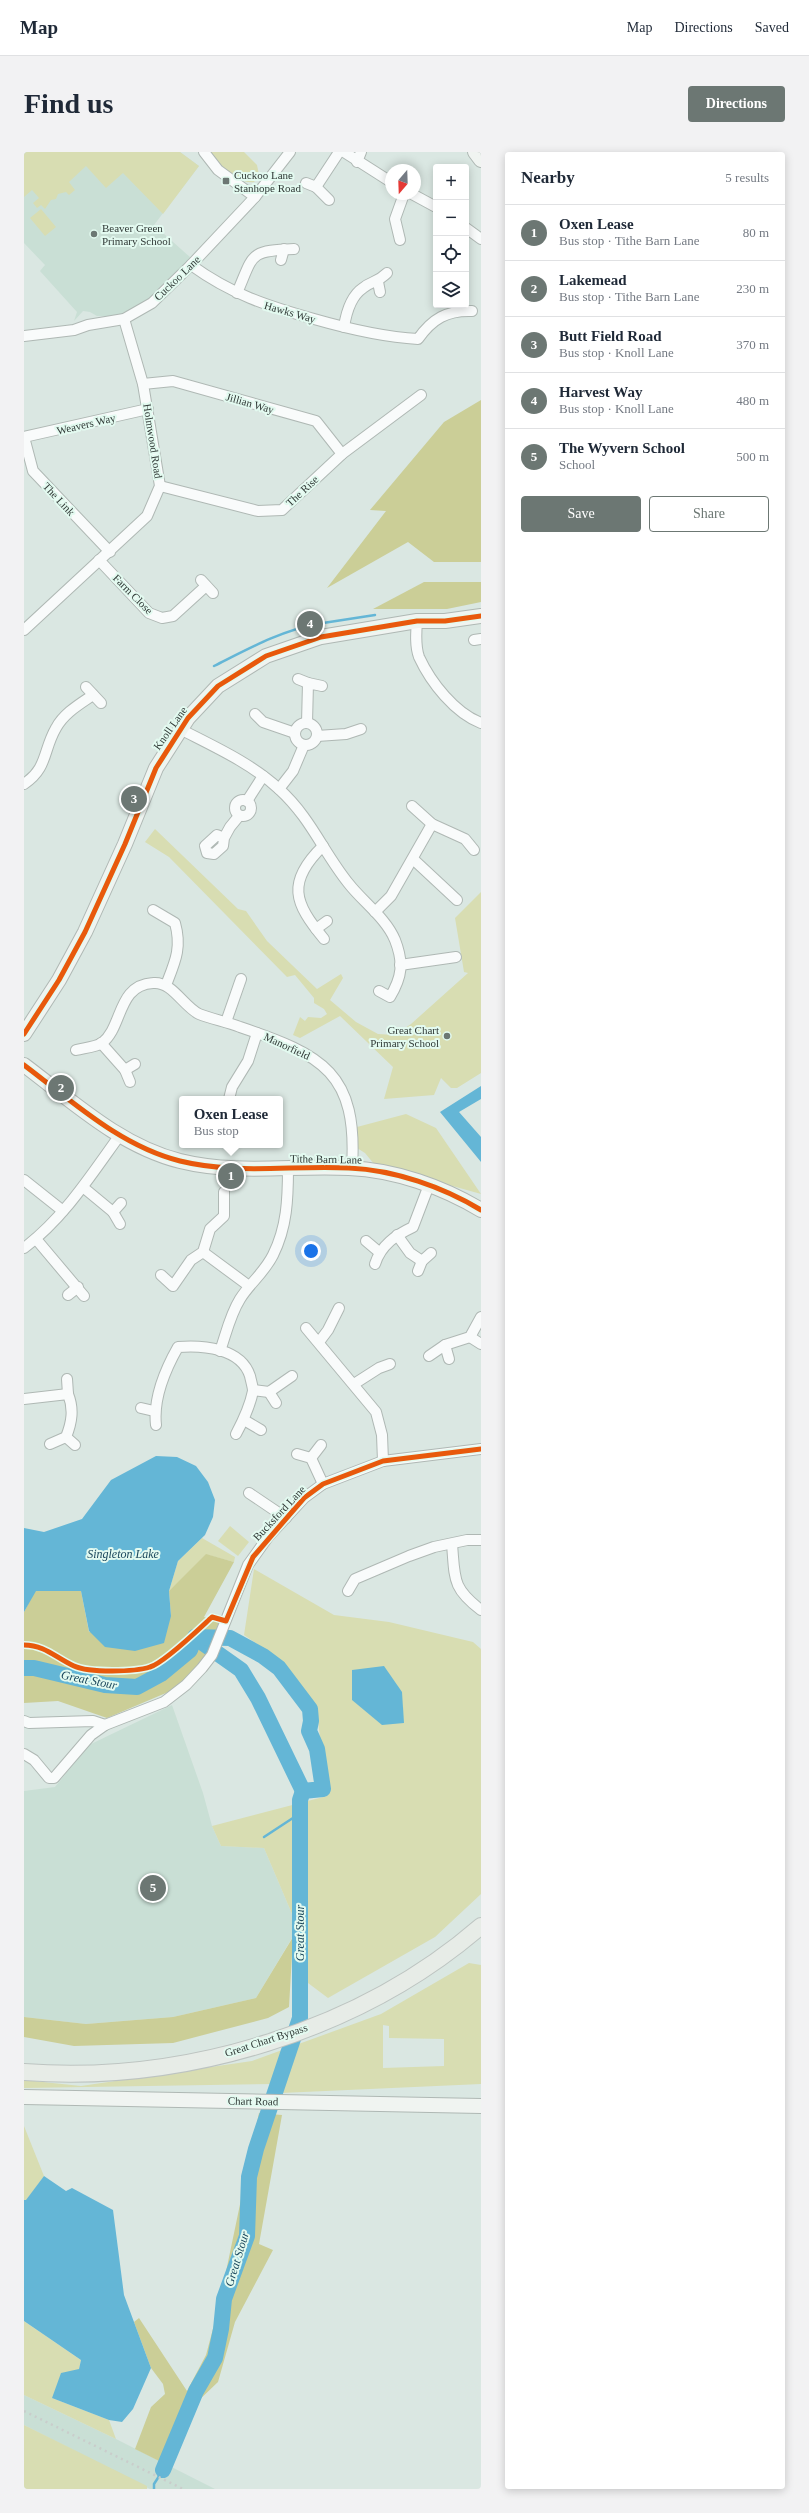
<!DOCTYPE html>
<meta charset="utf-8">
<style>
body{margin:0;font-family:"Times New Roman",serif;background:#f2f2f3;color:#1f2937}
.controls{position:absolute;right:12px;top:12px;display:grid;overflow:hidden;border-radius:4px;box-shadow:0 2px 10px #0003}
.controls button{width:36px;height:36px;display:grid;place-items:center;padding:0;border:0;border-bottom:1px solid #e0e1e3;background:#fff;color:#1f2937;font:20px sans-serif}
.compass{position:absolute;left:361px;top:12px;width:36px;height:36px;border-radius:50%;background:#fff;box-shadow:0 2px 10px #0003;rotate:199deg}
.you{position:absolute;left:287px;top:1099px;width:14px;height:14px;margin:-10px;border:3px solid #fff;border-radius:50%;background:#1a73e8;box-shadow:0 0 0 6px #1a73e833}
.badge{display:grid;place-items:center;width:26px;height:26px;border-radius:50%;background:#6c7773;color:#fff;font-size:13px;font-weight:700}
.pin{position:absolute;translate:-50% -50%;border:2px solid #fff;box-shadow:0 1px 4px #0006}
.popup{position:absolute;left:155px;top:944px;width:104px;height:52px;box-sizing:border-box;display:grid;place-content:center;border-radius:4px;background:#fff;filter:drop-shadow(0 1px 3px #0005);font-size:13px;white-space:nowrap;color:#747a83}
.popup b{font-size:15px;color:#1f2937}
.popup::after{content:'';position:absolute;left:50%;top:100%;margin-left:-8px;border:8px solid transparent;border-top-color:#fff}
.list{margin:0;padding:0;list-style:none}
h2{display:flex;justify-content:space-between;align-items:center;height:52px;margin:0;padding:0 16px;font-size:17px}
h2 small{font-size:13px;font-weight:400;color:#747a83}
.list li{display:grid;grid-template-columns:26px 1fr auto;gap:12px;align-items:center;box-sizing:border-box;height:56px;padding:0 16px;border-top:1px solid #e0e1e3}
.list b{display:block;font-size:15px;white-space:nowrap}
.list p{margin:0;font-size:13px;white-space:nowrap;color:#747a83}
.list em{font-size:13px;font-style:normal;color:#747a83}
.actions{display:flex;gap:8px;padding:12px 16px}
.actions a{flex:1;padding:9px 0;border:1px solid #6c7773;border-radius:4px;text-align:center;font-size:14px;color:#6c7773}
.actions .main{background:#6c7773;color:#fff}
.icon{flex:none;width:22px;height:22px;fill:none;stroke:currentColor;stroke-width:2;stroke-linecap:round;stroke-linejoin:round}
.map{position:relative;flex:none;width:457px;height:2337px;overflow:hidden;border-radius:4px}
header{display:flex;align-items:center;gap:24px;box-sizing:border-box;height:56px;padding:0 20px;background:#fff;border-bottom:1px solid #e0e1e3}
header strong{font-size:19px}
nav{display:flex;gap:22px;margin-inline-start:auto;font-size:14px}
.intro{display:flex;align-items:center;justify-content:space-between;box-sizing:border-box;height:96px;padding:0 24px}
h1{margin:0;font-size:28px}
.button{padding:10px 18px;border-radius:4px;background:#6c7773;color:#fff;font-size:14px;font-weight:700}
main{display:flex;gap:24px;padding:0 24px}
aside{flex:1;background:#fff;border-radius:4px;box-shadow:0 2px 10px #0003}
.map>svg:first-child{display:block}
</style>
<header>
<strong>Map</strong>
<nav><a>Map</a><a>Directions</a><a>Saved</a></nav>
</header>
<div class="intro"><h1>Find us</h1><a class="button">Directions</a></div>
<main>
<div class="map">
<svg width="457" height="2337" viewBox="0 0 457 2337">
<rect width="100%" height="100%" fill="#dae7e2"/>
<g fill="#c9dfd5">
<path d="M0,0H156L175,14L130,73L167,106L147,128L122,150L92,164H73L66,160L59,159L50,169L53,160L16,119L21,113L0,91Z"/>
<path d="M148,1553L179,1641L188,1674L197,1694L240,1696L274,1776L232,1846L149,1865L62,1872L0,1865V1639L31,1635L65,1593Z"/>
<path d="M0,2243L92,2287L191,2337H126L0,2273Z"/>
</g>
<g fill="#d8ddb2" fill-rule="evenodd">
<path d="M0,0H156L175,14L139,62L99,21L82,36L62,14L45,30L51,38L45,43L42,40L34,42L32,47L27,48L21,57L17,53L13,56L9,51L15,46L8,38L0,45Z"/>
<path d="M187,0H220L233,13L235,23L230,30C215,33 194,12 187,0Z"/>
<path d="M17,57L32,75L21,84L6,66Z"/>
<path d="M131,677L214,757L222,759L243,789L293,837L317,822L319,826L306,848L332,870L354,882L371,883L387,872L444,821L440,820L431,766L457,740V921L433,936H427L417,926L410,943L360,947L369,915L316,864L276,886L269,883L276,865L281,869L284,865L297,866L303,862L300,857L290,851V846L271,823L263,825L145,705L121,690Z"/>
<path d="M382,962L412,976L457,1042L350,1012L341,1001L333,996V975Z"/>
<path d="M206,1374L225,1390L214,1404L194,1389Z"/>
<path d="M178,1386L211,1405L210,1410L184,1403L145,1439L154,1409Z"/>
<path d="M230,1417L310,1463L365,1470L449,1490L457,1497V1742L411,1785L304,1846L284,1831L282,1777L274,1776L240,1696L197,1694L188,1674L303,1644L294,1569L289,1552L280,1543L259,1510L220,1483Z"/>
<path d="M445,1811L457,1813V1932L257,1941L249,1932L0,1936V1928L57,1934L228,1909L357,1862ZM359,1873L365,1874V1886L420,1887V1914L359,1916Z"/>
<path d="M0,1974L20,2024L2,2049L0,2048Z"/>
<path d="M0,2169L57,2208L55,2217L28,2246L85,2268L92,2287L0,2243Z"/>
<path d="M0,2273L123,2334V2337H0Z"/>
</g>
<g fill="#cbce97">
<path d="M457,248V410H410L384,390L303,436L362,359L346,358L420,270Z"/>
<path d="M400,430H457V450L423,457H349Z"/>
<path d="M182,1402L210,1410L180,1465L195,1470L180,1512L149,1538L83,1566L34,1549L0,1551V1460L11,1439H57L65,1480L147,1464L145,1439Z"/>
<path d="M269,1785L265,1855L244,1866L149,1891L50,1894L0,1885V1865L62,1872L149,1865L232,1846Z"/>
<path d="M235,1961L258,1963L235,2092L249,2098L211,2170L194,2230L172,2251L145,2314L111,2297L127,2255L141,2242L139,2232L127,2216L110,2170L115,2166L163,2239L182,2203L194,2158Z"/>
</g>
<g fill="#64b6d6">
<path d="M457,934V947L435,960L457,985V1010L416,960Z"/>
<path d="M132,1304L153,1305L172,1314L184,1330L191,1348L189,1365L181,1383L154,1409L145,1439L147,1464L140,1491L111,1499L81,1495L65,1479L57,1439H12L0,1460V1376L20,1380L58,1367L87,1328Z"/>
<path d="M360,1514L378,1540L380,1571L358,1573L328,1548V1518Z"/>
<path d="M20,2024L42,2039L48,2036L89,2058L100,2143L127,2216L109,2257L98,2270L85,2268L28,2246L37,2221L55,2217L57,2208L0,2169V2048H2Z"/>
</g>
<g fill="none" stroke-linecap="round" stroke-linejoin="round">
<g stroke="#64b6d6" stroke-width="2.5">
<path d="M299,471L351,463"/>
<path d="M190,514C224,497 256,479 293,472"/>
<path d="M240,1685L275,1662L276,1648"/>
<path d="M130,2337V2332L139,2318"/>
</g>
<g stroke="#64b6d6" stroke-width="16">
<path d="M176,1489L217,1518L234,1546L279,1639"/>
<path d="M0,1516H10L81,1533L113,1535L137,1522L166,1498L171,1485L206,1486L239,1504L255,1516L286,1557L287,1569L285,1579L293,1597L299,1637L279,1639L276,1648V1866L232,1997L225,2025L223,2084L200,2147L197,2177L191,2206L172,2239L139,2318"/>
</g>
<defs>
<g id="street">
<path d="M180,0L194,18L231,45"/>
<path d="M320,0L367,30"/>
<path d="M333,10L337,0"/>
<path d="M282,31L292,35L315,0"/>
<path d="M292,35L305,48"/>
<path d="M388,42L412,55"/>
<path d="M442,76L457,87"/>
<path d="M376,88L371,67L380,42"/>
<path d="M257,108L260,97"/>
<path d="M167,113C207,142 243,154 290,167C325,177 358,185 394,187C408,167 423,158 448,159"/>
<path d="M354,130L356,140"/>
<path d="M213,141C230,102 224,99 270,97"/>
<path d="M320,175C322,162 327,144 339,136C347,129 353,131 363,121"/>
<path d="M0,184L50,178L64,173L100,167L128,151L167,113L231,45L266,0"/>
<path d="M119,232L149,229L292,269L318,302"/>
<path d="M0,285L9,319L86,400"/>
<path d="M0,285L124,257"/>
<path d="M136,334L234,359L258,358L318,302L397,243"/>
<path d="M75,408L125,461L138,466L149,464L182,434"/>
<path d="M177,428L189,441"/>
<path d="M393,469C392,481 391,494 395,505C407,531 431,561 457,571"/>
<path d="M0,478L123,364L136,334L119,232L100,167"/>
<path d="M450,488L457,487"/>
<path d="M274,527L284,531"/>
<path d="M62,535L77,551"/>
<path d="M231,562L239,570L271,581"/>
<circle cx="282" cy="582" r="11"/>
<path d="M283,571L284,531L298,534"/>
<path d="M156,577C189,594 227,611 255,637C287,666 299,700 325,732C339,750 362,766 371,788C380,811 378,825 366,845L355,839"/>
<path d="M293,584L322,582L337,577"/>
<path d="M0,632C24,616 19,598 32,576C40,561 56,552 69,543"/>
<path d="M255,637L269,619L280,593"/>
<circle cx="219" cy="656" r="8"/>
<path d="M223,649L239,624"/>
<path d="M388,654L408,672L441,687L450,698"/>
<path d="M200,686L193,683L181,694L183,701L190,702L199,694L200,686L206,675L215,664"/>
<path d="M299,694C262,730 270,751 300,787"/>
<path d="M389,707L433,748"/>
<path d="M129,758L151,771C158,796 151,810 142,833"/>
<path d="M351,760L367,744L408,672"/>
<path d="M292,777L303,769"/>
<path d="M376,813L432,805"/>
<path d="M202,870L217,827"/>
<path d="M77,891L101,918L106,930"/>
<path d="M52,898C60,896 72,895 78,891C99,875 93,833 129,831C148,829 159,854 175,862C188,867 203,870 216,875C299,903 334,921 328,1016"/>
<path d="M101,918L111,912"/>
<path d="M205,947L208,935L224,909L233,881"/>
<path d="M0,1028L39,1059"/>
<path d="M60,1036L89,1060L96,1072"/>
<path d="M89,1060L97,1051"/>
<path d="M373,1083L386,1101L398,1109"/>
<path d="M12,1087L60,1144"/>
<path d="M342,1089L355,1100"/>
<path d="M0,1096C40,1066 67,1023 96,983"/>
<path d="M179,1100L225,1134"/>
<path d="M351,1112C357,1093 372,1083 389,1075L405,1033"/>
<path d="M394,1119L398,1109L407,1101"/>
<path d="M137,1123L149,1134L167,1108L179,1100L186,1077L200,1064V1040"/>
<path d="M44,1143L54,1135"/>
<path d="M282,1176L352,1260L358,1283L359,1309"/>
<path d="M446,1185L457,1192"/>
<path d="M295,1190L304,1178L315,1156"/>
<path d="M421,1193L425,1207"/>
<path d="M196,1199C202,1182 206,1163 216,1147C226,1131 240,1121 249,1103C263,1075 264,1047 264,1016"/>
<path d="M405,1204L421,1193L446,1185L457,1165"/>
<path d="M43,1227L44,1242"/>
<path d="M330,1232L355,1216L366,1212"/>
<path d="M229,1238L245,1240L268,1224"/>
<path d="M245,1240L252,1251"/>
<path d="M0,1247L44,1242C50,1257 48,1270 42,1285L26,1292"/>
<path d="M117,1256L130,1259"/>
<path d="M220,1268L237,1278"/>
<path d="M132,1273C129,1246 141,1218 154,1195C179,1193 217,1196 226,1224C227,1229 229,1235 229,1239C226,1254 219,1269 212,1282"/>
<path d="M42,1285L51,1293"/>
<path d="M273,1302L287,1306L297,1293"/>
<path d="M287,1306L299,1332"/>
<path d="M225,1341L262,1366"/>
<path d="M428,1392C431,1427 428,1436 457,1458"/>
<path d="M324,1439L331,1427L385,1404L410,1395L443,1388H457"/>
<path d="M0,1569L5,1571L69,1569L81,1573"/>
<path d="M0,1602L10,1608L25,1626H30L67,1583L81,1573L140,1550L162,1533L178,1516L188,1503L224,1413L244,1385L280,1346L299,1332L359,1309L457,1297"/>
</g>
<g id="secondary">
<path d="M451,0L457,8"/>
<path d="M0,882L35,828L61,780L101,692L132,616L164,566L194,534L242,504L297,485L393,469H421L457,464"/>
<path d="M0,913C48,949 96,994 156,1009C213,1023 268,1013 325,1016C371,1018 419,1035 457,1058"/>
<path d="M0,1945L457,1954"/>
</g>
<path id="primary" d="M0,1920C160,1932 336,1879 457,1774"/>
</defs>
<use href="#street" stroke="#afb8b4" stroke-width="12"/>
<use href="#secondary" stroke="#afb8b4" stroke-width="16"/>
<use href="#primary" stroke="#bdc4c1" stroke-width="18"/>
<use href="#street" stroke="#f9fbfb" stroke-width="10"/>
<use href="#secondary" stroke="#f0f4f1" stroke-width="14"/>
<use href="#primary" stroke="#e7ece7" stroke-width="16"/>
<path stroke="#c9cdcb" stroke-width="2.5" stroke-dasharray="2 4" stroke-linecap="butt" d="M0,2259L159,2337"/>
<defs>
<g id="cycleway">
<path d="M0,882L35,828L61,780L101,692L132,616L164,566L194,534L242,504L297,485L393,469H421L457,464"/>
<path d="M0,913C48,949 96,994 156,1009C213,1023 268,1013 325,1016C371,1018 419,1035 457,1058"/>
<path d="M0,1493C21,1493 32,1506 50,1514C65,1521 111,1520 126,1515C140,1511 176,1476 188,1465L202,1469L229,1405L280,1346L299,1332L359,1309L457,1297"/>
</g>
</defs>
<use href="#cycleway" stroke="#e3faf0" stroke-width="8"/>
<use href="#cycleway" stroke="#e8590c" stroke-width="5"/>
</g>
<g fill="#6c7773" stroke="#e3faf0" stroke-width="1.5">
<rect x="198" y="25" width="8" height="8" rx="2"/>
<circle cx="70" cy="82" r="4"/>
<circle cx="423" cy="884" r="4"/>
</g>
<g text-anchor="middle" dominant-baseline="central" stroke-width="4" stroke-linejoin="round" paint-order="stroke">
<g font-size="11" fill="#313a37" stroke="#e3faf0" text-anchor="start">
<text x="210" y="23">Cuckoo Lane<tspan x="210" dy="13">Stanhope Road</tspan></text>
<text x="78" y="76">Beaver Green<tspan x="78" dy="13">Primary School</tspan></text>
<text x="415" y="878" text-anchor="end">Great Chart<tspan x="415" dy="13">Primary School</tspan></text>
</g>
<g font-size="11" fill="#313a37" stroke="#e3faf0">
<text transform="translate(153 126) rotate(-44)">Cuckoo Lane</text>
<text transform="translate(266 160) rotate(16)">Hawks Way</text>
<text transform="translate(226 251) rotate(16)">Jillian Way</text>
<text transform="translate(62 272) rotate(-13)">Weavers Way</text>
<text transform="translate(129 289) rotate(81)">Holmwood Road</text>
<text transform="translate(278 339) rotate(-43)">The Rise</text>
<text transform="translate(35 347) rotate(47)">The Link</text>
<text transform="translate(109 442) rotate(45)">Farm Close</text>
<text transform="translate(146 576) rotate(-55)">Knoll Lane</text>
<text transform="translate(263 894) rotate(25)">Manorfield</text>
<text transform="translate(302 1007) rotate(1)">Tithe Barn Lane</text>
<text transform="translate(255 1361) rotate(-47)">Bucksford Lane</text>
<text transform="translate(242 1888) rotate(-18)">Great Chart Bypass</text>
<text transform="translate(229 1949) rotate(1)">Chart Road</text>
</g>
<g font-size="12" font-style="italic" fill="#1b475c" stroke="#e3faf0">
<text x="99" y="1402">Singleton Lake</text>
<text transform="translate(65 1528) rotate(11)">Great Stour</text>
<text transform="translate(276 1781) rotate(-90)">Great Stour</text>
<text transform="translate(213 2107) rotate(-73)">Great Stour</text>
</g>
</g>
</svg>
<div class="controls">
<button>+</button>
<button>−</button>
<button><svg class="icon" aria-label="locate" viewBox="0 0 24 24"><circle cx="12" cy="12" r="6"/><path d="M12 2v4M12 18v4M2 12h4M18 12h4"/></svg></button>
<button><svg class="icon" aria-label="layers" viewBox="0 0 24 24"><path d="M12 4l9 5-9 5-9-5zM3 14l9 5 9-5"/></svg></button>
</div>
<svg class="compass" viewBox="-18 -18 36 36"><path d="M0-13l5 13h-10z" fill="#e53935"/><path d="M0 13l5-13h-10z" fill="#747a83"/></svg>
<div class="you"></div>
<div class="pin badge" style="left:207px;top:1024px">1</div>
<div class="popup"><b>Oxen Lease</b>Bus stop</div>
<div class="pin badge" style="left:37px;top:936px">2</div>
<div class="pin badge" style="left:110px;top:647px">3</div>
<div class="pin badge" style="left:286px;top:472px">4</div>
<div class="pin badge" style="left:129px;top:1736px">5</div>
</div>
<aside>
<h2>Nearby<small>5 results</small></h2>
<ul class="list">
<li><span class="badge">1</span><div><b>Oxen Lease</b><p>Bus stop · Tithe Barn Lane</p></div><em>80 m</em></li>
<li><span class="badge">2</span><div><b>Lakemead</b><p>Bus stop · Tithe Barn Lane</p></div><em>230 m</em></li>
<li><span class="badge">3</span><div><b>Butt Field Road</b><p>Bus stop · Knoll Lane</p></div><em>370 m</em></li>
<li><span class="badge">4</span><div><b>Harvest Way</b><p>Bus stop · Knoll Lane</p></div><em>480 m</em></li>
<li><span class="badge">5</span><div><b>The Wyvern School</b><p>School</p></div><em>500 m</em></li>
</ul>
<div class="actions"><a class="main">Save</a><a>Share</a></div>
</aside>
</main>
